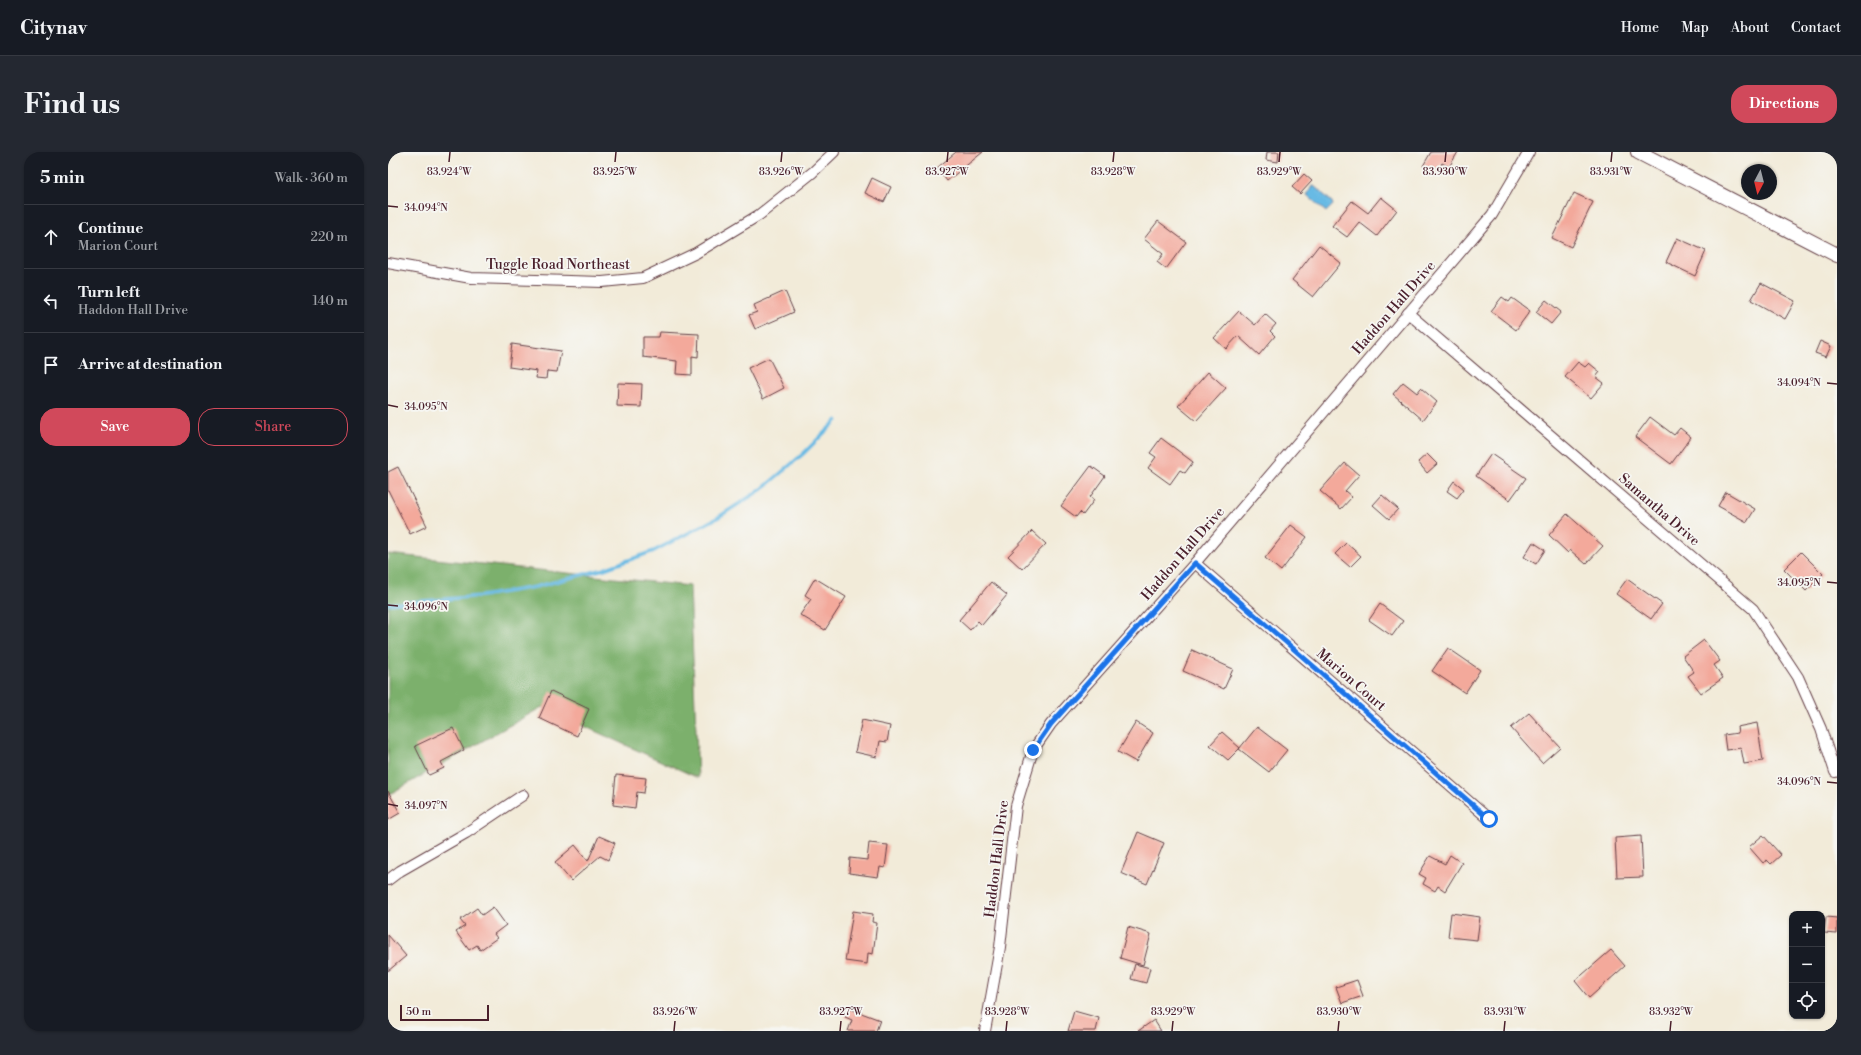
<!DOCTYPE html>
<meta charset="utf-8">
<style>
body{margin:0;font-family:"Libre Bodoni",serif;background:#242831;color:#f1f3f6}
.controls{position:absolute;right:12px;bottom:12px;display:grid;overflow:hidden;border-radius:8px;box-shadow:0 1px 3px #0004}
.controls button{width:36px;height:36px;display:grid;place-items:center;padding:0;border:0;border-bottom:1px solid #363941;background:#171b24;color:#f1f3f6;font:20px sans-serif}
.compass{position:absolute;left:1353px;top:12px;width:36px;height:36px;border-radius:50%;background:#171b24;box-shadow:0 1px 3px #0004;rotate:187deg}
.scale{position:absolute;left:12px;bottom:10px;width:89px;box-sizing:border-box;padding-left:4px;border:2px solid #4a1f2b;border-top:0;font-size:11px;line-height:14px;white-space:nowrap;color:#4a1f2b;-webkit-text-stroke:3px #f6f6f2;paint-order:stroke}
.stop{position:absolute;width:12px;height:12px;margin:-9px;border:3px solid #1a73e8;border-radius:50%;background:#fff}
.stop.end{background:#1a73e8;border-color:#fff;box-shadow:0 1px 4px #0008}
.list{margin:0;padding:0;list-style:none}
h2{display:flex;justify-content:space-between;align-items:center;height:52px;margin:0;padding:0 16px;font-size:17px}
h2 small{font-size:13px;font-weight:400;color:#9ea1a6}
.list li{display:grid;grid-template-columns:26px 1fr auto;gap:12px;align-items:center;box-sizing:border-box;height:64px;padding:0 16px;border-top:1px solid #363941}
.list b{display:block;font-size:15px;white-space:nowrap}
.list p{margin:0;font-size:13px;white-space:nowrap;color:#9ea1a6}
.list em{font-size:13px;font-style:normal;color:#9ea1a6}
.actions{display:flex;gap:8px;padding:12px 16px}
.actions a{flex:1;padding:9px 0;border:1px solid #d1495b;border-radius:16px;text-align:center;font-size:14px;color:#d1495b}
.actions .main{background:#d1495b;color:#fff}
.icon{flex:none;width:22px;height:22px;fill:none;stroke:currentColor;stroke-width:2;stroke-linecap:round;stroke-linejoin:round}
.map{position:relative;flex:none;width:1449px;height:879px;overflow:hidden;border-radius:16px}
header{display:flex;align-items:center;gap:24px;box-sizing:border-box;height:56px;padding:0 20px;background:#171b24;border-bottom:1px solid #363941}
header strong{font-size:19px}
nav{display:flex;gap:22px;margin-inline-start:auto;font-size:14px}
.intro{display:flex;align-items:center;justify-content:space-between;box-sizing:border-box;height:96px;padding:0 24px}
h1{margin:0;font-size:28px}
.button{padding:10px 18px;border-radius:16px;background:#d1495b;color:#fff;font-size:14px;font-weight:700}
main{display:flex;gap:24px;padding:0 24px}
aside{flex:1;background:#171b24;border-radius:16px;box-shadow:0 1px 3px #0004}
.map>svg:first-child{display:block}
</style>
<header>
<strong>Citynav</strong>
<nav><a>Home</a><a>Map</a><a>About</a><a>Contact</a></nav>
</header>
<div class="intro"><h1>Find us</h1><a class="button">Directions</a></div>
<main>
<aside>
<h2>5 min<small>Walk · 360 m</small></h2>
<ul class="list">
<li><svg class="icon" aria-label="ahead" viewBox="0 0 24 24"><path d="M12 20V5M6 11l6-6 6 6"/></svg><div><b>Continue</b><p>Marion Court</p></div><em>220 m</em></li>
<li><svg class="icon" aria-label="left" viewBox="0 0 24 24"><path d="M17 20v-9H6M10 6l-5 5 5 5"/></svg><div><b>Turn left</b><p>Haddon Hall Drive</p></div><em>140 m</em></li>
<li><svg class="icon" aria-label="arrive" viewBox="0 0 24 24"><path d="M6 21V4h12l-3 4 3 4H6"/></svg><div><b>Arrive at destination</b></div></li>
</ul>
<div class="actions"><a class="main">Save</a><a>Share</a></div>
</aside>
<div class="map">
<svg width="1449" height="879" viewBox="0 0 1449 879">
<rect width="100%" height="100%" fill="#f6f6f2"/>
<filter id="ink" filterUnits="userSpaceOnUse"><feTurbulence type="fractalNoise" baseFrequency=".025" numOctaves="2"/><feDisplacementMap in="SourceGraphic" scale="8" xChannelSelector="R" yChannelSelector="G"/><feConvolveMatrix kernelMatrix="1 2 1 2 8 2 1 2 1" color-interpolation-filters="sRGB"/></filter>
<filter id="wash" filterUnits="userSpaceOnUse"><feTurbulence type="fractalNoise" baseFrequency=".012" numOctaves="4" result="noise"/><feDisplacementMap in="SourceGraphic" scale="16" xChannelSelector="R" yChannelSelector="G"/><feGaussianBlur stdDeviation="0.9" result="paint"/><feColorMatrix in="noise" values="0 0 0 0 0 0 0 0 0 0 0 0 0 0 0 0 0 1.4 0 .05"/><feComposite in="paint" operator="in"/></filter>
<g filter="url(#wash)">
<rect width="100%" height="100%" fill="#f2ebd9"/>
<path fill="#7bb06c" stroke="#62684c" d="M0,402L302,434L310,626L154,555L0,643Z"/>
<path fill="#68bae4" stroke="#596c88" d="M924,34H926L944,50L945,53L938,60L919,43Z"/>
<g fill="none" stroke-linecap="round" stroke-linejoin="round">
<path stroke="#68bae4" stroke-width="3.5" d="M0,452L94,444L147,435L216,417L266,399L329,366L374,337L415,302L449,268"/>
</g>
<g id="blocks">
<g fill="#f3a99b">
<path d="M568,0H595L559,29L549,16Z"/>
<path d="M879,0H891L890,10L878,8Z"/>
<path d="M1043,0H1070L1061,15L1054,11L1047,22L1035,14Z"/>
<path d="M916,22L924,29L912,42L904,35Z"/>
<path d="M484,26L503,35L496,50L477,41Z"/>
<path d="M1186,41L1205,50L1183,95L1164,86Z"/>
<path d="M993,45L1009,58L989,84L971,70L959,85L944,74L964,49L980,61Z"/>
<path d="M770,69L798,90L778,117L769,110L775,102L756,87Z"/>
<path d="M1289,86L1318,99L1307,124L1278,110Z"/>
<path d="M931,93L953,111L925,145L904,128Z"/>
<path d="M1373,131L1407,149L1397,167L1363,148Z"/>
<path d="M397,139L406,160L367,177L361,163L369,160L366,153Z"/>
<path d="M1114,145L1121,150L1124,146L1142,159L1128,178L1103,159Z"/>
<path d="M1158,148L1173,160L1163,172L1148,160Z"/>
<path d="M851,159L867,173L877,162L888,172L882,179L887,184L871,203L850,184L838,197L826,186Z"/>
<path d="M272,180L311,182L310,205L304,204V223L288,222L289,209L255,205V185H271Z"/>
<path d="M1432,189L1443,194L1438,205L1427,201Z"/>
<path d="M124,192L173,199L169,220L159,219L158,227L148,226L149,219L121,215Z"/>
<path d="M381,206L396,236L375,247L360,216Z"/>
<path d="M1190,210L1197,215L1201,211L1212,220L1208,225L1216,231L1203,246L1177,225Z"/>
<path d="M820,220L838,236L808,269L790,254Z"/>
<path d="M1015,230L1029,241L1033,236L1049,250L1035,268L1005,242Z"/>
<path d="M230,231L254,232L253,255L229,254Z"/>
<path d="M1262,265L1286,283L1292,276L1303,285L1283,312L1247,285Z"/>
<path d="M773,286L805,310L797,321L792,318L782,332L760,316L768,305L762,301Z"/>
<path d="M1039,302L1049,312L1039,321L1030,310Z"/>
<path d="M1103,302L1138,326L1122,348L1088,324Z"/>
<path d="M957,311L971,323L957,339L964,345L953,357L932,339Z"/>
<path d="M703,314L717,324L702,345L706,348L695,363L692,360L688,365L673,354Z"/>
<path d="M10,315L39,374L22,382L0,338V320Z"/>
<path d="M1066,329L1076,337L1069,346L1059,339Z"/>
<path d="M1338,340L1367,357L1359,370L1330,354Z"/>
<path d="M994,343L1010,357L1001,367L985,353Z"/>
<path d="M1179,362L1215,394L1198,412L1182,398L1180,401L1161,383Z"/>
<path d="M903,373L919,385L893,419L877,406Z"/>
<path d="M644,379L658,392L634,417L620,404Z"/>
<path d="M1145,390L1157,398L1148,412L1136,405Z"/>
<path d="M958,391L973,404L962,415L947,402Z"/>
<path d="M1413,400L1435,422L1418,439L1396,417Z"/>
<path d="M427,426L458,445L437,478L412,463L423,447L417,443Z"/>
<path d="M1239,427L1274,452L1263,467L1228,442Z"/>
<path d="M603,430L619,443L594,473L590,469L582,478L571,468Z"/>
<path d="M992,452L1015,469L1004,484L981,468Z"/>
<path d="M1316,488L1332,509L1326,513L1335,526L1313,541L1300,524L1306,520L1295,504Z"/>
<path d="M1060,496L1092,518L1077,541L1044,519Z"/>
<path d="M804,498L845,517L836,537L795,519Z"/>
<path d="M163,539L201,557L189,584L151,566Z"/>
<path d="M1141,561L1172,595L1154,611L1123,576Z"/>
<path d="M474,568L502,574L499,590L492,589L489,605L467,600Z"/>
<path d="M748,570L765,581L748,610L730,600Z"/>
<path d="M1369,571L1375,609L1356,612L1353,596L1338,598L1336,583L1350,581L1349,575Z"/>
<path d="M869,575L899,598L881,620L851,597Z"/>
<path d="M65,576L76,598L53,610L56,616L41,623L27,594Z"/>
<path d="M834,580L852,596L840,608L822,593Z"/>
<path d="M228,623L258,626L256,641L249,640L247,656L225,653Z"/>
<path d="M0,639L12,661L0,668Z"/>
<path d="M750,680L776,691L759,732L733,721Z"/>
<path d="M1375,683L1393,703L1383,712L1379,708L1375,711L1361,695Z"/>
<path d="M211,684L227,691L220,708L212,704L183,729L167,710L187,693L200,709Z"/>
<path d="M1253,684L1255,725L1229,726L1227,686Z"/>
<path d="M481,691L500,693L497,716L492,715L490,725L461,721L462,706L479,708Z"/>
<path d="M1062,703L1074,711L1057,739L1050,734L1047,739L1035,732L1038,726L1031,722L1042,704L1057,712Z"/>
<path d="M105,755L118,773L106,782L109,786L92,798L89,793L81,798L68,780L77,774L72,768L89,756L94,763Z"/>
<path d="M465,759L485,762L484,770L489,771L485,802L480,801L479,812L457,809Z"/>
<path d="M1063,761L1092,765L1089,788L1060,785Z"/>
<path d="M1438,765L1449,766V782L1436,781Z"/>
<path d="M740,775L763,782L755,813L732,806Z"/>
<path d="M0,783L18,804L0,819Z"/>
<path d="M1223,798L1237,814L1201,846L1187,829Z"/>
<path d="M747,812L762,816L758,831L743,827Z"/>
<path d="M969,828L975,844L954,851L948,835Z"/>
<path d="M460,856L492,868L488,879H460L464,868L457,865Z"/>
<path d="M686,859L711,866L708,879H680Z"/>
<path d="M766,868L773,879H750Z"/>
</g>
</g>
</g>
<g filter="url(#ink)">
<use href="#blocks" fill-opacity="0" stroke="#633e45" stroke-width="1"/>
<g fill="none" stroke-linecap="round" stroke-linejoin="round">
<defs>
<g id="street">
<path d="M0,111L83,126L214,130L255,126L308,101L371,63L425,20L446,0"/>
<path d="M1020,161L1365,457L1410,525L1433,577L1447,620"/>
<path d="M807,411L1101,667"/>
<path d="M0,728L12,719L78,681L135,643"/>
<path d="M597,879L612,795L628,654L645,598L663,572L807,411L1104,63L1141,0"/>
</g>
<path id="secondary" d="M1250,0L1449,103"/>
</defs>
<use href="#street" stroke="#633e45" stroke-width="12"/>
<use href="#secondary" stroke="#633e45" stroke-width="16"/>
<use href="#street" stroke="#fff" stroke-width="10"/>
<use href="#secondary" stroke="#fff" stroke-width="14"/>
</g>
</g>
<g fill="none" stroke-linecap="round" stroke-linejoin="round" filter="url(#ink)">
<path stroke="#1a73e8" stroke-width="5" d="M645,598L663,572L807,411L1101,667"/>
</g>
<path fill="none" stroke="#4a1f2b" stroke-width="1.5" d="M61,10L62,0M227,10L228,0M393,10L394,0M559,10L560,0M725,10L726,0M891,10L892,0M1057,10L1058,0M1223,10L1224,0M0,54L10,55M1439,231L1449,232M0,253L10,255M1439,430L1449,431M0,453L10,454M1439,630L1449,631M0,652L10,654M286,879L287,869M452,879L453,869M618,879L619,869M784,879L785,869M950,879L951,869M1116,879L1117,869M1282,879L1283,869"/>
<g text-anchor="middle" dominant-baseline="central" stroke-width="3.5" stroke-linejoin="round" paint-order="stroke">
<g font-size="14" fill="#4a1f2b" stroke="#f6f6f2">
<text x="170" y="113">Tuggle Road Northeast</text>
<text transform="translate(1006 156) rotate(-49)">Haddon Hall Drive</text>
<text transform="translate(1271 358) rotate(41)">Samantha Drive</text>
<text transform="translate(795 402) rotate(-49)">Haddon Hall Drive</text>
<text transform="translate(963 528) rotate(41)">Marion Court</text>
<text transform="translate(609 707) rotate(-83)">Haddon Hall Drive</text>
</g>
</g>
<g font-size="10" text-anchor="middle" fill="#4a1f2b" stroke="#f6f6f2" stroke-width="3.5" stroke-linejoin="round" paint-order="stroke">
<text x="61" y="23">83.924°W</text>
<text x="227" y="23">83.925°W</text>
<text x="393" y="23">83.926°W</text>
<text x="559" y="23">83.927°W</text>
<text x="725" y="23">83.928°W</text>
<text x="891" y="23">83.929°W</text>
<text x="1057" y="23">83.930°W</text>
<text x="1223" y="23">83.931°W</text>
<text x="38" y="59">34.094°N</text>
<text x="1411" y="234">34.094°N</text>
<text x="38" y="258">34.095°N</text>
<text x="1411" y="434">34.095°N</text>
<text x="38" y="458">34.096°N</text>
<text x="1411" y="633">34.096°N</text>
<text x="38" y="657">34.097°N</text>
<text x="287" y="863">83.926°W</text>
<text x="453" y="863">83.927°W</text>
<text x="619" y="863">83.928°W</text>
<text x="785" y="863">83.929°W</text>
<text x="951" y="863">83.930°W</text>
<text x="1117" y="863">83.931°W</text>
<text x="1283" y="863">83.932°W</text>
</g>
</svg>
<div class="controls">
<button>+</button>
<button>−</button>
<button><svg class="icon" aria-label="locate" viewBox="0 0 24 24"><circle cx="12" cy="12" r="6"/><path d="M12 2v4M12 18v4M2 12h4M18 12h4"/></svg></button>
</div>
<svg class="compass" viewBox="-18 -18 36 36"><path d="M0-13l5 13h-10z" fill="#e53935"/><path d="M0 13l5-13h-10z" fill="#9ea1a6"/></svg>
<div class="scale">50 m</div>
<div class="stop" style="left:1101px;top:667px"></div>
<div class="stop end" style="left:645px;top:598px"></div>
</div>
</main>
